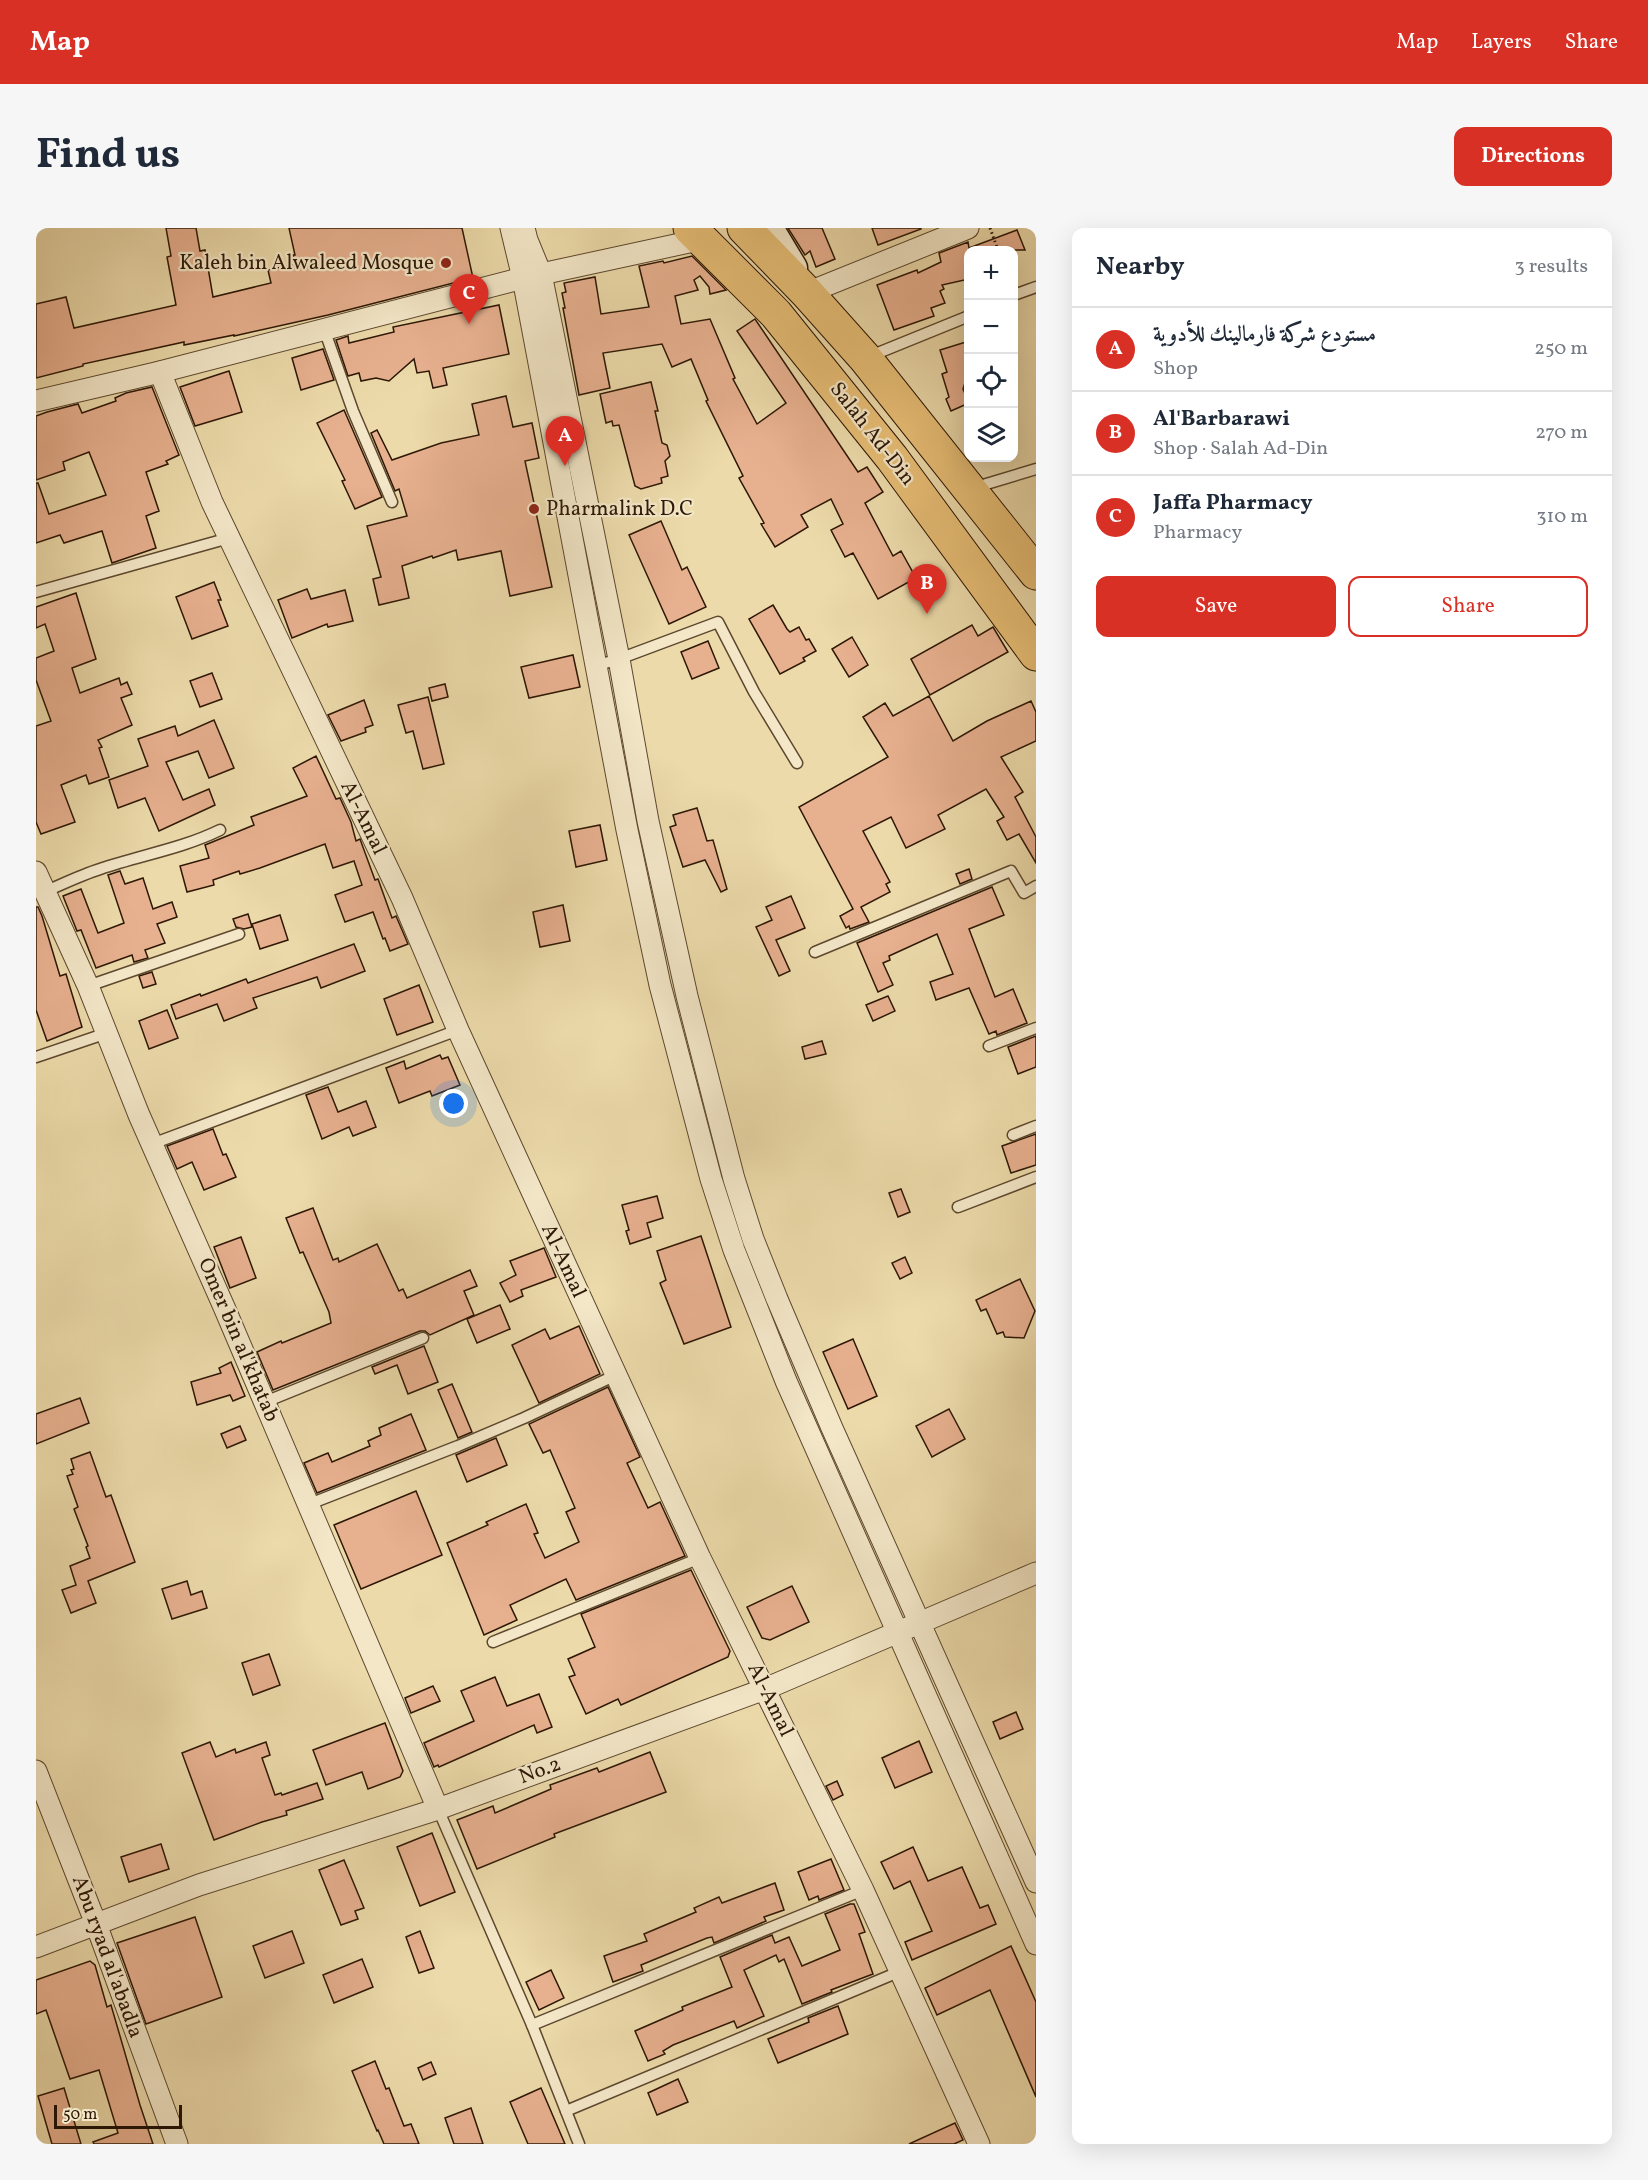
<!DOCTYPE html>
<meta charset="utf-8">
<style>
body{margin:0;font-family:Vollkorn,Amiri,serif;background:#f6f6f7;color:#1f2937}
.controls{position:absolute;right:18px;top:18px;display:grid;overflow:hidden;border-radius:12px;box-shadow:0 6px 24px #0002}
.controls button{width:54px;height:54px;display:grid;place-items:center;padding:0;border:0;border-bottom:2px solid #e0e1e3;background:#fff;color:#1f2937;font:30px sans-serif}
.scale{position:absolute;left:18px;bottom:15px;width:128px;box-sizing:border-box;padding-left:6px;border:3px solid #2d1705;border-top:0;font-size:16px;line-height:21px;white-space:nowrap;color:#2d1705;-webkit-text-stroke:4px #f3e7c8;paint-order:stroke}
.you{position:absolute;left:418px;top:876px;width:21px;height:21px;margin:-15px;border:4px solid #fff;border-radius:50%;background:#1a73e8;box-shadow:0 0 0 9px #1a73e833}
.badge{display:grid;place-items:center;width:39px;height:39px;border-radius:50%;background:#d93025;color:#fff;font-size:20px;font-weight:700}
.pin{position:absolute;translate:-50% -50px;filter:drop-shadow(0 2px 3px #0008)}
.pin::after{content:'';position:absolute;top:32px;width:21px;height:18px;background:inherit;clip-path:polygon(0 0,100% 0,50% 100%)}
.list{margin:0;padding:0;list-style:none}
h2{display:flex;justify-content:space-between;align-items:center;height:78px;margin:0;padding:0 24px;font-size:26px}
h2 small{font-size:20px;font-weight:400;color:#747a83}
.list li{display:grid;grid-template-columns:39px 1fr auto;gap:18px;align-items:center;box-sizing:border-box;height:84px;padding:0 24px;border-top:2px solid #e0e1e3}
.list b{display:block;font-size:22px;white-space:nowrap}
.list p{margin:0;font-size:20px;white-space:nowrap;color:#747a83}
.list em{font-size:20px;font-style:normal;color:#747a83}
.actions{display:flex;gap:12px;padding:18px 24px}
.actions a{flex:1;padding:14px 0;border:2px solid #d93025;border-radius:12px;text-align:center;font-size:21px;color:#d93025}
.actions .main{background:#d93025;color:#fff}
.icon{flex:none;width:33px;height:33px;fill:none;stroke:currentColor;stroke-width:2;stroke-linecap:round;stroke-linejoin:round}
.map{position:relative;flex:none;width:1000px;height:1916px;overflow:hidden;border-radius:12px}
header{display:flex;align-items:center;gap:36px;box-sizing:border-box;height:84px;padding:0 30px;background:#d93025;color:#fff}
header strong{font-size:28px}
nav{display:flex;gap:33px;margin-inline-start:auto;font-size:21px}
.intro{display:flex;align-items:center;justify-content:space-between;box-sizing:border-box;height:144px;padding:0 36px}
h1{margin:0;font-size:42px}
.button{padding:15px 27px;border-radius:12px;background:#d93025;color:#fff;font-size:21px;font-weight:700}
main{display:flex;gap:36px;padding:0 36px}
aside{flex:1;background:#fff;border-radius:12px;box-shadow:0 6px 24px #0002}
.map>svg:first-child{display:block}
</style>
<header>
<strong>Map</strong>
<nav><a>Map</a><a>Layers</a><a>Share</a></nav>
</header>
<div class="intro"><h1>Find us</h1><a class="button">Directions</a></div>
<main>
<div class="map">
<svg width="1000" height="1916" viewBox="0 0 1000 1916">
<rect width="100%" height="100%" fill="#ecdaaa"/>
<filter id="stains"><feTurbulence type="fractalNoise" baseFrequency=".00333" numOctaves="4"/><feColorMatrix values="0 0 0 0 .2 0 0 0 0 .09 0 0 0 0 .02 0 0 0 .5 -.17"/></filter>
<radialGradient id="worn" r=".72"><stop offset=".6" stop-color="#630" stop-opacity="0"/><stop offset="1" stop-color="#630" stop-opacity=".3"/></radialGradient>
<g fill="#e7b08f" stroke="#2d1705" stroke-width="1.5">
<path d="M130,0H160L164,23L169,22L177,69L235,55L232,42L259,36L257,27H259L253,0H426L437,50L292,87L198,108V107L148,117V114L47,136V138L0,150V76L30,69L38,100L140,77L131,29L135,28Z"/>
<path d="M752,0H786L799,31L780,39L774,23L769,27Z"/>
<path d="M836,0H885V1L842,17Z"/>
<path d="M981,2L989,22H933V51L906,57L908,61L904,63L909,75L895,80L898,88L858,102L841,57L881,42L882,45L905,34L903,25L932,14L933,20Z"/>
<path d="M656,28L690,62L674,66L673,59L664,48L658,52L662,62L639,68L645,96L674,91L699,150L697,151L721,196L750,175L701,103L719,91L822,244L831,239L847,264L829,275L857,328L865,323L880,350L842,371L817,325L809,329L795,302L807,296L795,271L765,287L772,299L739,319L725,296L728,295L703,250L707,248L670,173L672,172L655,131L636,139L626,116L567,125L574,160L543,167L527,80H529L526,65L530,64L528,55L559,49L565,86L613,79L603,38L627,33L628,35Z"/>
<path d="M463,77L473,126L407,140L411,157L397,160L393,143L381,145L378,131L353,153L340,150L325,153L323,145L312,148L300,112L312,108L313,115L358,104L357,99Z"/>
<path d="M933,113V143L927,161L933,175L915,183L910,171L913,169L906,146L911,144L904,122Z"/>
<path d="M287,121L298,152L265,162L256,130Z"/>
<path d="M193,143L206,184L159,198L144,159Z"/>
<path d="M615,154L622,183H619L626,215L631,217L634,228L629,233L632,248L625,250L626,255L605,261L599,258L583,197L577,198L576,193L570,195L564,166Z"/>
<path d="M116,159L143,227L130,233L132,236L110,244L123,283L110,288L120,320L76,335L66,303L28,315L24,307L0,315V255H2L13,286L70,267L53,224L27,234L29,242L0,252V188L11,184L42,176L46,185L80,173L79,170L90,165Z"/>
<path d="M470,168L477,199L496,195L503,230L489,233L516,359L474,368L465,323L422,332L420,322L397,330L396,328L366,338L373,370L343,377L337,351L345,349L331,298L371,288L363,261L359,263L335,205L341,202L356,232L405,215L443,207L436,176Z"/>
<path d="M308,182L346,269L319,281L306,253L309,252L281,195Z"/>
<path d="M625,293L646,342L651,339L670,379L633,396L593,307Z"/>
<path d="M178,354L185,372H182L192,398L156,411L140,369Z"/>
<path d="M271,361L275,371L309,362L317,393L292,399L291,396L256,410L242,372Z"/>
<path d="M40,365L60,431L36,440L44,465L83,450L85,457L91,454L96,466L85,470L96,497L62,512L66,519L63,520L73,549L53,556L50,547L25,557L39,594L5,606L0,594V498L15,493L0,452V430L18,423L9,396L0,400V379Z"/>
<path d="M737,377L751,401L754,404L763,399L770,412L773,411L780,423L767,430L769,433L744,446L713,391Z"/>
<path d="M936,397L942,408L957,399L972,424L894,467L875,431Z"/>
<path d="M816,409L832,437L813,449L796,421Z"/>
<path d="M672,413L683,440L656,451L645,424Z"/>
<path d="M537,427L544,459L493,470L485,439Z"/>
<path d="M176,445L186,471L164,479L154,453Z"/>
<path d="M409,456L412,469L396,473L393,460Z"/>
<path d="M893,468L917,513L951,493L995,473L1000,484V513L965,529L987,564L979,569L1000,609V635L983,606L971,612L961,593L968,589L950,561L902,587L909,601L870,620L855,589L827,603L854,654L850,656L854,664L825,679L833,694L814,701L813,698L810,700L804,688L817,681L763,579L852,529L827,489L849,475L857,488Z"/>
<path d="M392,469L408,536L387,541L377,503L370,505L362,477Z"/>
<path d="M328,472L337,497L329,500L330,504L305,513L292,487Z"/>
<path d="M178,492L198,540L173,550L162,523L130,534L147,572L173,561L179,577L123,603L109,570L82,580L73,552L112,538L102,511L139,498L142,508Z"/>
<path d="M280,528L300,571L304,570L315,594L320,613L324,611L339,652L342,651L356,690L360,688L372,716L354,723L349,710L347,711L337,684L309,694L299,667L326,657L318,633L297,640L289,616L224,640L204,646L203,643L177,652L178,657L151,664L144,638L173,630L169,617L218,597L215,589L271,568L257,540Z"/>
<path d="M661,580L671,613L677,612L691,661L685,664L669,632L647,639L634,599L640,597L637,587Z"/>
<path d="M564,597L571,632L540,639L533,603Z"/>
<path d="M933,641L936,651L924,656L920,646Z"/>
<path d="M84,643L89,656L107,650L117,681L136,674L141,689L121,696L129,715L109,722L112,730L98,734L96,727L60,740L45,702L41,703L27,668L45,661L62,705L88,695L72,647Z"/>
<path d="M956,659L968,687L933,701L959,769L977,761L991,795L961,807L960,803L953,806L933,760L900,772L894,754L917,746L901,706L853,728L854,732L847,735L857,757L842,764L821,715Z"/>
<path d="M755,668L769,700L740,712L754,743L743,748L720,699L736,692L730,679Z"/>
<path d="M527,677L534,713L504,719L497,684Z"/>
<path d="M0,679H2L6,688L24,748L30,746L46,799L11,813L0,782Z"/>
<path d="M212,686L216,699L208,701L200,699L197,691Z"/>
<path d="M244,687L252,712L224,721L216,696Z"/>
<path d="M318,716L329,743L285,760L281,749L217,770L221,780L188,793L181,776L140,791L135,777L164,766L165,768L210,751L212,755Z"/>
<path d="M116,744L120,756L107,760L103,748Z"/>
<path d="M383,757L397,794L361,807L348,771Z"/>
<path d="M852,768L859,783L837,793L830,777Z"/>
<path d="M131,782L142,810L113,821L103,793Z"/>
<path d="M1000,808V839L982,846L972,819Z"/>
<path d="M786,813L790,826L769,831L766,819Z"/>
<path d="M404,827L406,831L412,829L424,857L396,868L394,863L363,875L350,840L368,833L370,841Z"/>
<path d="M292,859L302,884L330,873L340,899L317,908L313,899L286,911L270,867Z"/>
<path d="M177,901L187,927L190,926L200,949L168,962L156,934L141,941L131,918Z"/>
<path d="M1000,906V937L975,945L966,918Z"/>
<path d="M865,961L874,984L862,989L853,965Z"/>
<path d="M621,968L627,990L611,995L615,1009L594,1016L590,1003L593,1002L586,977Z"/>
<path d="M277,980L297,1032L302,1030L303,1034L341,1016L363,1063L367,1061L371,1070L434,1042L441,1058L428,1063L438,1087L394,1107L389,1103H384L237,1162L221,1124L245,1113L246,1115L295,1095L293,1084L267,1024L264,1025L250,990Z"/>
<path d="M665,1008L695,1099L648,1116L624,1055L630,1052L621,1023Z"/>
<path d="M205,1009L220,1050L194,1060L178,1019Z"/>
<path d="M508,1020L520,1049L485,1062L487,1068L474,1074L464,1055L480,1047L474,1033Z"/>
<path d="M869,1029L876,1045L864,1051L856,1035Z"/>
<path d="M984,1051L999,1083L988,1110L969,1109L967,1104L961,1106L950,1081L945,1083L940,1072Z"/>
<path d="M464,1077L474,1101L441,1115L431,1091Z"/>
<path d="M543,1098L564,1146L503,1175L476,1117L509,1101L514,1111Z"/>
<path d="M817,1111L841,1168L812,1181L787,1124Z"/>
<path d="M388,1118L402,1154L372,1166L361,1137L339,1146L336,1139Z"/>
<path d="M195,1134L209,1168L197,1173L194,1167L161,1177L155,1154L185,1145L183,1140Z"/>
<path d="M416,1156L436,1204L422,1210L402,1162Z"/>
<path d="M572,1159L604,1229L591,1235L612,1280L624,1274L649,1328L540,1372L530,1351L474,1377L481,1392L448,1407L411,1315L452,1297L450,1294L490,1276L502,1305L498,1306L509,1330L543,1314L530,1284L539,1280L514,1222L507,1225L493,1196Z"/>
<path d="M44,1170L53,1195L0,1216V1186Z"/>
<path d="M913,1181L929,1211L896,1229L880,1198Z"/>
<path d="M375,1186L390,1222L281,1265L268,1235L292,1225L296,1234L334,1218L332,1213L345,1207L343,1200Z"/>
<path d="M204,1198L210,1212L191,1220L185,1206Z"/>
<path d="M460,1210L471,1237L431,1254L420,1227Z"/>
<path d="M54,1224L70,1269L75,1267L99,1334L52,1353L60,1375L35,1385L26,1362L40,1357L34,1338L54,1330L50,1319L52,1318L38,1281L42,1279L31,1248L37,1246L35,1242L38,1241L35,1231Z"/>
<path d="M380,1263L406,1327L325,1361L298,1297Z"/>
<path d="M655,1342L694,1423L692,1429L585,1477L582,1471L550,1486L533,1449L539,1447L532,1431L559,1419L545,1386Z"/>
<path d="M151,1353L155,1367L166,1363L171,1380L136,1391L126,1361Z"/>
<path d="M756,1358L773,1394L734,1412L726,1410L711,1379Z"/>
<path d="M233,1426L244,1457L217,1467L206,1435Z"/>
<path d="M459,1449L471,1478L503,1466L516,1499L501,1505L498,1497L403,1539L402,1537L398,1539L388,1515L438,1493L425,1463Z"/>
<path d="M397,1458L404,1473L375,1485L369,1470Z"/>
<path d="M980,1484L987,1501L964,1511L957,1494Z"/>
<path d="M349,1495L367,1543L364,1549L332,1561L326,1544L290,1557L277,1522Z"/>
<path d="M883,1513L896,1544L859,1560L846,1530Z"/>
<path d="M174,1514L180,1529L199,1521L200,1525L230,1514L234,1527L226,1530L239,1567L245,1565L246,1567L281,1555L287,1571L250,1583L251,1587L226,1594L178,1612L146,1525Z"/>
<path d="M614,1524L630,1564L518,1606L519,1609L441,1641L421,1592L457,1578L459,1585L515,1561L514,1557L561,1540L563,1544Z"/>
<path d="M801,1553L807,1567L797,1572L790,1558Z"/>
<path d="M396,1605L419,1664L384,1678L361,1619Z"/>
<path d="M125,1616L133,1641L93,1654L85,1629Z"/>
<path d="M877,1619L892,1653L926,1639L944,1680L952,1677L960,1696L876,1732L869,1714L896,1703L874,1653L858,1661L845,1634Z"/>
<path d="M795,1631L808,1662L783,1672L782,1668L773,1672L762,1644Z"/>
<path d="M308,1632L328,1680L319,1683L322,1691L305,1697L283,1642Z"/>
<path d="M739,1655L748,1682L728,1689L730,1693L678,1715L676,1709L671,1710L605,1737L607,1743L577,1754L568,1728L611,1713L608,1706L660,1684L658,1680L683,1669L686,1675Z"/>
<path d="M814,1676H818L829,1704L823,1706L837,1746L795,1762L796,1764L766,1776L748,1731L743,1734L740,1727L708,1742L728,1788L701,1800L698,1793L637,1817L627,1823L629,1826L612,1833L599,1803L647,1782L646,1779L696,1759L684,1729L736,1707L739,1715L753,1709L766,1738L804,1722L789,1686Z"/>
<path d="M159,1689L186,1769L110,1796L81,1715Z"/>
<path d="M256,1703L268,1735L229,1750L217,1718Z"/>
<path d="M384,1703L398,1740L383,1745L370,1709Z"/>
<path d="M975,1718L1000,1774V1869L954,1762L901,1787L889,1760Z"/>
<path d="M326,1731L337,1759L298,1775L287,1747Z"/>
<path d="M54,1733L59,1737L71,1779L75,1777L104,1877L117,1916H58L57,1914L82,1905L63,1842L34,1851L10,1782L0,1786V1752Z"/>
<path d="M515,1742L528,1770L503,1782L490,1754Z"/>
<path d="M802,1778L812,1806L742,1835L732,1811L773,1794L772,1790Z"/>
<path d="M339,1833L350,1861L353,1860L368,1898L375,1896L383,1916H348L342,1902L341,1903L316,1843Z"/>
<path d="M395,1834L400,1846L387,1852L382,1840Z"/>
<path d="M642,1851L652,1874L621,1887L612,1865Z"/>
<path d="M28,1860L45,1916H16L2,1868Z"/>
<path d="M505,1860L529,1916H492L474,1874Z"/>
<path d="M435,1880L447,1916H418L409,1890Z"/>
<path d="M919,1895L927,1912L918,1916H873Z"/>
</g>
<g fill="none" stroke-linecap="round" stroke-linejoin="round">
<defs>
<g id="service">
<path d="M978,67L1000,59"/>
<path d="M288,101L317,183L356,274"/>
<path d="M832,129L933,88"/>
<path d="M937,260L1000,241"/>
<path d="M0,364L193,310"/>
<path d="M559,438L583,431L682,394L718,464L761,535"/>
<path d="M8,664C27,656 45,647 64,641C105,627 145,621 184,602"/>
<path d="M779,724L975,643L988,665L1000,658"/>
<path d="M52,758L203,706"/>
<path d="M953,818L1000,800"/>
<path d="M0,829L71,805"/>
<path d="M977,907L1000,898"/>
<path d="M116,916L422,802"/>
<path d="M922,979L1000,949"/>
<path d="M229,1174L387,1110"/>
<path d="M271,1277L422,1218L488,1190L580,1147"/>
<path d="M457,1414L664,1330"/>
<path d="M402,1581L496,1797L543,1916"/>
<path d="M496,1797L827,1662"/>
<path d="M530,1883L865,1743"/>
</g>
<g id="minor">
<path d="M475,0L487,50L591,602L624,757L675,951L698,1022L750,1153L1000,1716"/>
<path d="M488,0L491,12L505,46L583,431L612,593L651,768L698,951L717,1011L741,1071L796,1200L1000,1654"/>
<path d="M771,65L932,0"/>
<path d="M124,144L176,274L366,670L422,802L664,1330L827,1662L943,1916"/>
<path d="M0,173L124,144L487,50L667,11"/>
<path d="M0,644L52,758L103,887L188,1079L402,1581"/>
<path d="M0,1543L60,1696L141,1916"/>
<path d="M0,1719L163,1657L402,1581L729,1461L1000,1345"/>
</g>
<path id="secondary" d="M733,0L757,40"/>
<g id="trunk">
<path d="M654,0L740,86L856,230L1000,426"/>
<path d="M708,0L771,65L829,130L1000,345"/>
</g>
</defs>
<use href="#service" stroke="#5d482e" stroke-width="13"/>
<use href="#minor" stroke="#5d482e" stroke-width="23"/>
<use href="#secondary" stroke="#2d1705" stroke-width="31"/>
<use href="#trunk" stroke="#2d1705" stroke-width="35"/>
<path stroke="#2d1705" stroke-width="3" stroke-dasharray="1.5 3" stroke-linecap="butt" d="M954,0L962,22"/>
<use href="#service" stroke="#f3e7c8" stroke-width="10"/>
<use href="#minor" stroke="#f3e7c8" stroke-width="21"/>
<use href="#secondary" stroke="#f3e7c8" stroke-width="28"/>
<use href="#trunk" stroke="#e6bd75" stroke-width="33"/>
</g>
<g fill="#8f2418" stroke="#f3e7c8" stroke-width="2">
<circle cx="410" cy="35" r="6"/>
<circle cx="498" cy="281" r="6"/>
</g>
<g text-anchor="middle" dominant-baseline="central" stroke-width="4.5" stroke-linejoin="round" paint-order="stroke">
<g font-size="21" fill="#2d1705" stroke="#f3e7c8" text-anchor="end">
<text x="398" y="35">Kaleh bin Alwaleed Mosque</text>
<text x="510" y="281" text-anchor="start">Pharmalink D.C</text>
</g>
<g font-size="21" fill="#2d1705" stroke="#f3e7c8">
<text transform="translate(836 206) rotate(52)">Salah Ad-Din</text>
<text transform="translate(327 590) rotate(64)">Al-Amal</text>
<text transform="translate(527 1033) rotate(65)">Al-Amal</text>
<text transform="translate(202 1112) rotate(67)">Omer bin al'khatab</text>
<text transform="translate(734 1472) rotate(64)">Al-Amal</text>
<text transform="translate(504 1543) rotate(-20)">No.2</text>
<text transform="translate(71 1729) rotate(70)">Abu ryad al'abadla</text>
</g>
</g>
<rect width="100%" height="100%" filter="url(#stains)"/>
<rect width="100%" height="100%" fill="url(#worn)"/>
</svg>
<div class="controls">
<button>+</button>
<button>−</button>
<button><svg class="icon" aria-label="locate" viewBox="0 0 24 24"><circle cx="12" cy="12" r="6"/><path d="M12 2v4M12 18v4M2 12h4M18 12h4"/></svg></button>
<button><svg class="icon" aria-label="layers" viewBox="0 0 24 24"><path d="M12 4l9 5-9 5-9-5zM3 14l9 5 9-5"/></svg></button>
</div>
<div class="scale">50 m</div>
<div class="you"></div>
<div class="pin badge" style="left:529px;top:238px">A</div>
<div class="pin badge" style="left:891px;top:386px">B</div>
<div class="pin badge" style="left:433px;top:96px">C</div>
</div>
<aside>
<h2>Nearby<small>3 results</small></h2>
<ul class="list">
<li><span class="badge">A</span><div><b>مستودع شركة فارمالينك للأدوية</b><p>Shop</p></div><em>250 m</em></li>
<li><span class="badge">B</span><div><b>Al'Barbarawi</b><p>Shop · Salah Ad-Din</p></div><em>270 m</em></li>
<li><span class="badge">C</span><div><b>Jaffa Pharmacy</b><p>Pharmacy</p></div><em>310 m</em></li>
</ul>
<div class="actions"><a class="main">Save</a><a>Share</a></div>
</aside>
</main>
